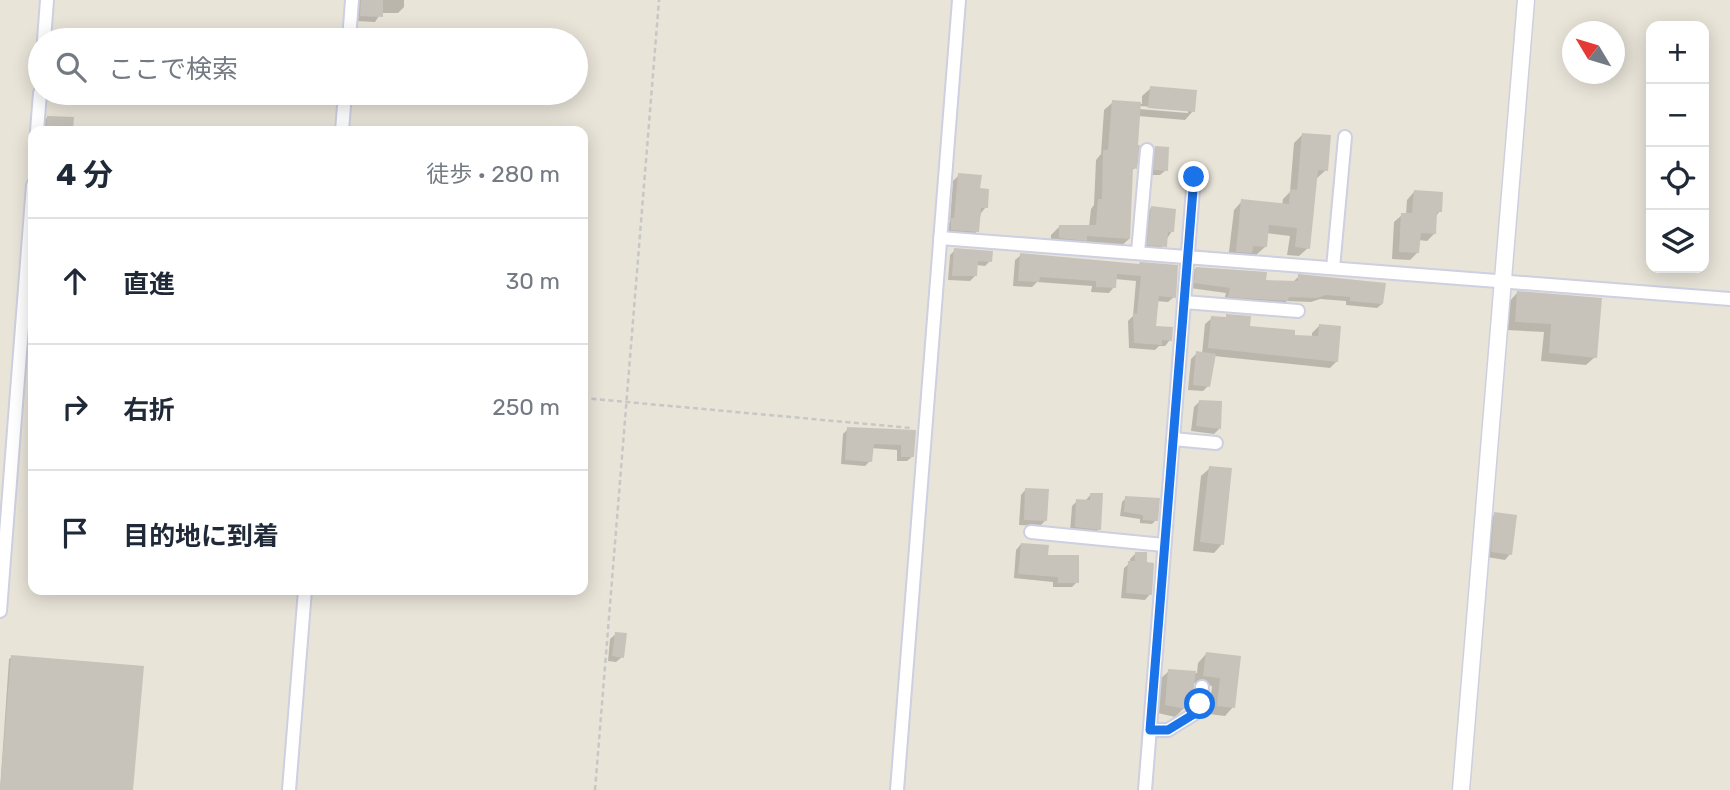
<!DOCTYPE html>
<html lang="ja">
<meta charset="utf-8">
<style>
body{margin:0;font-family:Rubik,"Noto Sans JP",sans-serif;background:#f6f6f7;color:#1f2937}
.controls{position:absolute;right:21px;top:21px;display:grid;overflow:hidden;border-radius:14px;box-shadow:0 4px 18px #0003}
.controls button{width:63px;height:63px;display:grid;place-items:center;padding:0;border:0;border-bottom:2px solid #e0e1e3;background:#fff;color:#1f2937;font:35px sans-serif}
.compass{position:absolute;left:1562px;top:21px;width:63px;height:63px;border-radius:50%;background:#fff;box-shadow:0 4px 18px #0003;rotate:308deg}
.stop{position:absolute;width:21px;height:21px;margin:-16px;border:5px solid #1a73e8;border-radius:50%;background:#fff}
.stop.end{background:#1a73e8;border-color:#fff;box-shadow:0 2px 7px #0008}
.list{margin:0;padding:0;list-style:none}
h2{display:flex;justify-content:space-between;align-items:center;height:91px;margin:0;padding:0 28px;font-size:30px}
h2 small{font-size:23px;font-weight:400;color:#747a83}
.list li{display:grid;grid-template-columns:46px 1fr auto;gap:21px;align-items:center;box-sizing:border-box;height:126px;padding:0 28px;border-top:2px solid #e0e1e3}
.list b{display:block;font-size:26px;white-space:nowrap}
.list em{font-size:23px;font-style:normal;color:#747a83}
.icon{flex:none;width:38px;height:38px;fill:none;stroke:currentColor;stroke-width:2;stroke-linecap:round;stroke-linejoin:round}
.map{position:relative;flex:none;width:1730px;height:790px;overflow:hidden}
.search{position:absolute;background:#fff;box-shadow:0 4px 18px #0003;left:28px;top:28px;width:560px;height:77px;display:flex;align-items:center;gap:18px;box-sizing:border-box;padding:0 24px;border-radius:38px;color:#747a83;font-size:26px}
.panel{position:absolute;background:#fff;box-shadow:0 4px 18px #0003;left:28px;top:126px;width:560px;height:469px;border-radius:14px}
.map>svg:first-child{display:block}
</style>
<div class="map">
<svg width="1730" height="790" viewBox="0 0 1730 790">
<rect width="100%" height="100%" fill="#e9e4d8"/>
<g fill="#0003" fill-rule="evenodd">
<path d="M356,0H404V7L398,13H381L375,22L356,21Z"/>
<path d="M1151,88L1193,111L1185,120L1138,116L1135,168L1131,171L1129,239L1120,247L1051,246V235L1060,226L1089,227L1091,209L1094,205L1096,160L1101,154L1104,110L1113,102L1142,104V96ZM1140,106L1188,110V113L1139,109Z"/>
<path d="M48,117L72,119L71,131H41L42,123Z"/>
<path d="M1303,134L1326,170L1316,179L1308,248L1299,256L1287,255L1290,236L1266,233L1265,247L1256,255L1248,254L1242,261L1228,260L1234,210L1242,201L1282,205L1283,199L1290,192L1294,143Z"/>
<path d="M1155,148L1166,170L1160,175H1149L1150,153Z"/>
<path d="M959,175L979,190L986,207L981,213L977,231L972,237L946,235L947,225L950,222L953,181Z"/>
<path d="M1414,192L1440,211L1436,216L1435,233L1427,241L1418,240V252L1410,260L1392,259L1394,222L1402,215H1406L1407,200Z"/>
<path d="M1151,208L1172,231L1159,251L1143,250L1146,214Z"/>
<path d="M955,250L990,261L985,266L976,265L975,276L970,281L948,280L950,255Z"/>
<path d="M1021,255L1138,266L1174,297L1168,302L1156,301L1154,328L1170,340L1165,346H1159L1155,350L1129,348L1128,321L1133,316L1136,281L1115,279L1114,287L1109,293L1091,292L1092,286L1037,282L1032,287L1013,286L1015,260Z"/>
<path d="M1196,268L1264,281H1294L1299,276L1382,304L1377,308L1346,305V301L1320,299L1311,302L1287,301L1282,306L1224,301L1226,293L1190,288L1191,273Z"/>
<path d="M1517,293L1595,357L1586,365L1541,361L1544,332L1507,330L1509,302Z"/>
<path d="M1227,316L1249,328L1293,337L1312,338V333L1319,326L1337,361L1330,368L1214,356L1208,386L1203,391L1188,390L1191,359L1197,353L1202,354L1205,324L1212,318L1224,319Z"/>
<path d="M1200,401L1220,428L1214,434L1191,431L1194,407Z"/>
<path d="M848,429L914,432L913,456L907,461H897V450L871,448L870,461L865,466L841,464L843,434Z"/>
<path d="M1210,468L1222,544L1214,553L1193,551L1201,476Z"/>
<path d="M1026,489L1045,521L1040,526L1019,525L1021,495Z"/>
<path d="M1091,494L1099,529L1094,535L1070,532L1072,506L1077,501L1086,500Z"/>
<path d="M1126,498L1156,520L1152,524L1140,523V519L1120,516L1122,502Z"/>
<path d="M1495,514L1510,554L1505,560L1487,557L1490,519Z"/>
<path d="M1021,544L1046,556L1077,582L1072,587H1053V582L1014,578L1016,550Z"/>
<path d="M1136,553L1150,594L1145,600L1121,598L1124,568L1130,563V559Z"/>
<path d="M616,634L622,657L616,662L608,661L610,639Z"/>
<path d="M1206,654L1239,658L1233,707L1225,716L1209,714L1212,686L1192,683L1184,708L1175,717L1158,713L1160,679L1169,671L1197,673L1198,663Z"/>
<path d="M12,657L131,790H0L9,659Z"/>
</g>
<g fill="#c7c3bb">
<path d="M361,0H383V17L360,16Z"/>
<path d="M1150,86L1197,90L1195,112L1148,108Z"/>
<path d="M1112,100L1141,102L1138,145H1140L1137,169L1133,168L1130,239L1087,236V241L1059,238V225H1096L1098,199H1102L1103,150H1108Z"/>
<path d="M47,116L74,117L73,131H46Z"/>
<path d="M1302,133L1331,135L1328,171L1318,170L1310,249L1295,247L1297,228L1269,225L1267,247L1253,246L1252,253L1236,252L1241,199L1289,204L1290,189L1297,190Z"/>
<path d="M1155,146L1169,147L1168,171L1154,170Z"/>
<path d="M958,173L982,175L980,188L989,189L988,208H981L979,232L951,230V218H954Z"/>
<path d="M1414,190L1443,192L1442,212H1437L1436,234L1421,233L1419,253L1399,252L1401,213H1412Z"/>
<path d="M1151,206L1176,209L1174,232H1168L1167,247L1147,245Z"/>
<path d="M954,248L993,251L992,262L978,261L977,276H952Z"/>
<path d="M1020,253L1139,264L1140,262L1178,265L1176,298L1159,296L1156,326L1173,327L1172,341L1162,340V345L1134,343L1133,313L1137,314L1141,276L1117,274L1116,288L1096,287V281L1040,277L1039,282L1018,281Z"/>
<path d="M1196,267L1267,272L1266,280L1298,281V274L1386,283L1383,304L1350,301V297L1326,295L1317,298L1289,297L1288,301L1228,297L1230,288L1194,283Z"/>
<path d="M1517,291L1602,298L1597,358L1549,353L1551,324L1515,322Z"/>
<path d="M1226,314L1251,316L1250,326L1295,330V335L1318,336L1319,324L1341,326L1338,362L1208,348L1211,316L1226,317Z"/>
<path d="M1196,351L1216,354L1210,387L1193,385Z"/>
<path d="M1199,400L1222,401L1221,429L1196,426Z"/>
<path d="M847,427L916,430L914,457H901V445L874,444L872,462L845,460Z"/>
<path d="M1209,466L1232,468L1224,545L1200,542Z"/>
<path d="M1025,488L1049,489L1047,521L1024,520Z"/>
<path d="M1090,493H1103L1101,530L1075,527L1076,499L1090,500Z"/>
<path d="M1125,496L1160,498L1158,521L1143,520V515L1124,512Z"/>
<path d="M1494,512L1517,515L1512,555L1491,552Z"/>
<path d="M1021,543L1049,545L1048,555H1079V583H1058V577L1018,574Z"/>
<path d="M1135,552H1147V562L1154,563L1152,595L1126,593L1128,561H1135Z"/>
<path d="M615,632L627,633L624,658L612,656Z"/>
<path d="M1206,652L1241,656L1235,708L1217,706L1220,678L1203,676Z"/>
<path d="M11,655L144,666L133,790H0Z"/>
<path d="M1168,669L1196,671L1192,701L1186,709L1165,705Z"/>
</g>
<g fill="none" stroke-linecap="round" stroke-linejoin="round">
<defs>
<g id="minor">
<path d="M44,40L47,0"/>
<path d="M349,40L352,0"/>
<path d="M37,131L40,93"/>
<path d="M342,131L345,93"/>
<path d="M940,238L1730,299"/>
<path d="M1138,252L1147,150"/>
<path d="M1333,268L1345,137"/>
<path d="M1184,302L1298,311"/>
<path d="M1173,439L1216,443"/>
<path d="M1031,532L1164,545"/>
<path d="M0,611L33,185"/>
<path d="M1150,730H1168L1194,714L1200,704L1202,687"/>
<path d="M289,790L305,590"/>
<path d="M897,790L959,0"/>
<path d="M1145,790L1194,177"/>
</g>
<path id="tertiary" d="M1461,790L1526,0"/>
</defs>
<use href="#minor" stroke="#cecfe0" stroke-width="16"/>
<use href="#tertiary" stroke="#cecfe0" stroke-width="19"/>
<g stroke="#c7c7c7" stroke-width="2.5" stroke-dasharray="5 3.5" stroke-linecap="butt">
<path d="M583,398L911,428"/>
<path d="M595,790L659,0"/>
</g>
<use href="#minor" stroke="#fff" stroke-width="12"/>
<use href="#tertiary" stroke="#fff" stroke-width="16"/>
</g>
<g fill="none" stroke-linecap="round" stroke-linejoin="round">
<path stroke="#1a73e8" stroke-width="9" d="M1194,177L1150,730H1168L1194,714L1200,704"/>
</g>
</svg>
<div class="controls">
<button>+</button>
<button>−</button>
<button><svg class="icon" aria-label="locate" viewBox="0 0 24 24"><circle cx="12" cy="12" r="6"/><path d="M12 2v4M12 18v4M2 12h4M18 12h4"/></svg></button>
<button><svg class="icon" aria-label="layers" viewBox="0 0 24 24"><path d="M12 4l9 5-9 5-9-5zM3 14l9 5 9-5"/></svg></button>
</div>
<svg class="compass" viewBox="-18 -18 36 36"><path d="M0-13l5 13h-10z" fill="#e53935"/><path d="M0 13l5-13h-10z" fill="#747a83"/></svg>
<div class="stop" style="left:1200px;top:704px"></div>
<div class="stop end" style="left:1194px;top:177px"></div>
<div class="search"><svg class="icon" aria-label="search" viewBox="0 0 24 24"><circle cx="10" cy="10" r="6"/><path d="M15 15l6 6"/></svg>ここで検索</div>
<section class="panel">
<h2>4 分<small>徒歩 · 280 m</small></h2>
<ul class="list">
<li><svg class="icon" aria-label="ahead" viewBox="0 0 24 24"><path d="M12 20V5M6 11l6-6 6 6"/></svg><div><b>直進</b></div><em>30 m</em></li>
<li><svg class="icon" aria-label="right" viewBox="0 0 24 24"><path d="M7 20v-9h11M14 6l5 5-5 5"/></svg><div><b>右折</b></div><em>250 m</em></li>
<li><svg class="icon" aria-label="arrive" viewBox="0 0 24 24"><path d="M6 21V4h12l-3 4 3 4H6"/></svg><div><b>目的地に到着</b></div></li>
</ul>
</section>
</div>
